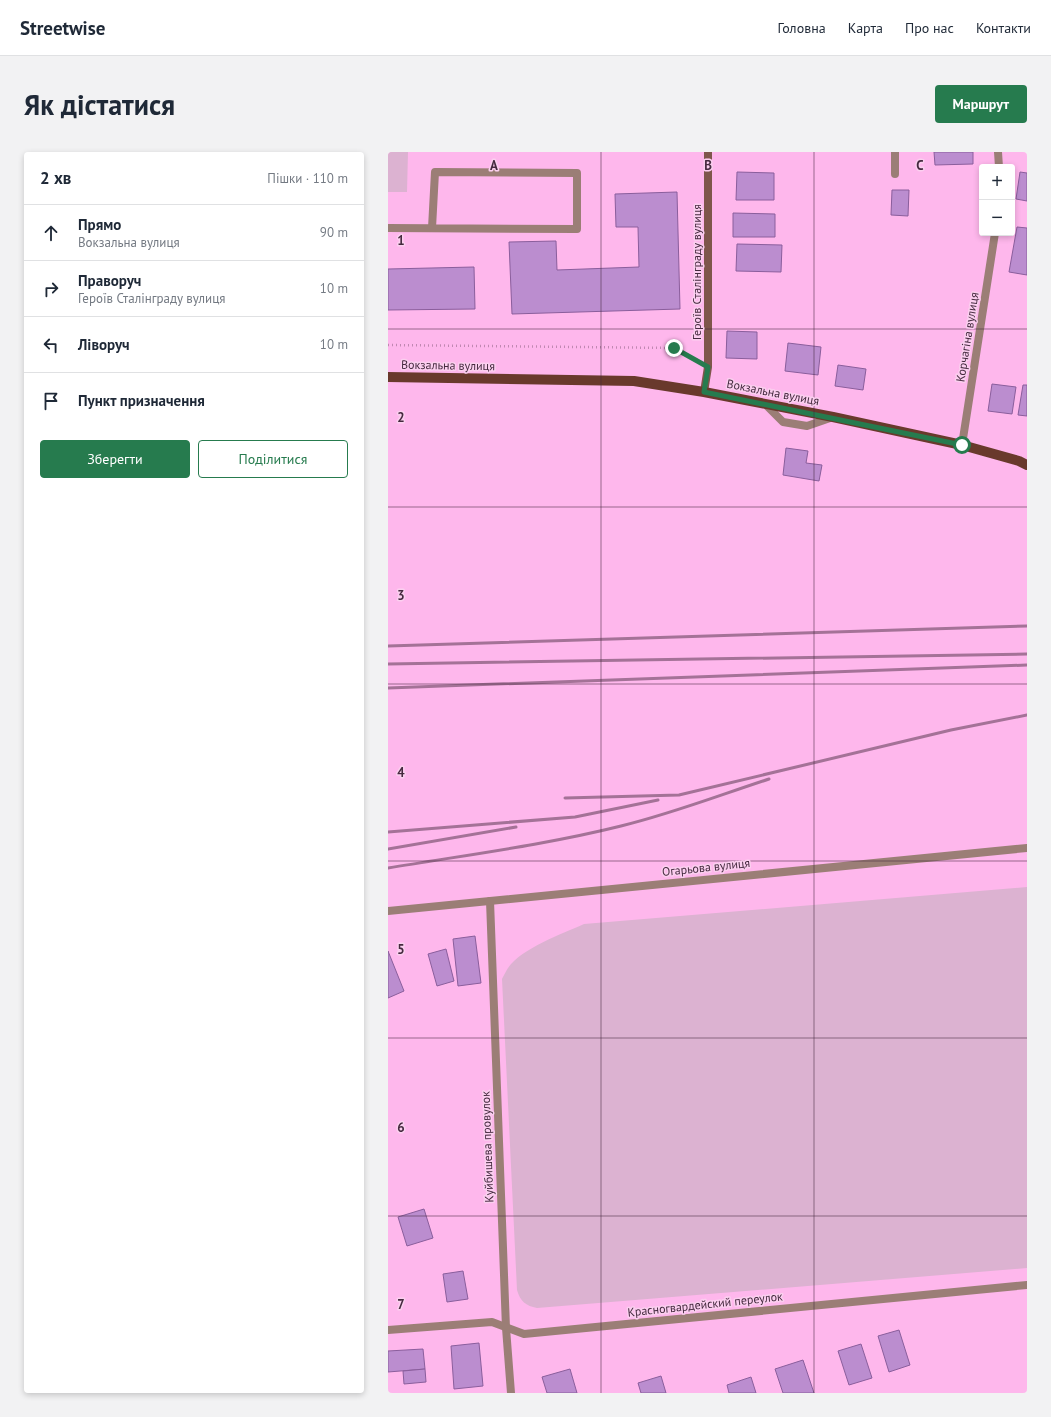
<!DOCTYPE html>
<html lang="uk">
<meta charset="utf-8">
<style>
body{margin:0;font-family:"PT Sans",sans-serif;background:#f2f2f3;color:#1f2937}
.controls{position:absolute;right:12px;top:12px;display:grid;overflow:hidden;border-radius:4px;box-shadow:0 2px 6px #0003}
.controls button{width:36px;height:36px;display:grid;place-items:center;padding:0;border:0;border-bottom:1px solid #e0e1e3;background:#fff;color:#1f2937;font:20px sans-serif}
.stop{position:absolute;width:12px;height:12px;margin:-9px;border:3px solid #267b4e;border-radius:50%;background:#fff}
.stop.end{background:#267b4e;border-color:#fff;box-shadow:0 1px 4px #0008}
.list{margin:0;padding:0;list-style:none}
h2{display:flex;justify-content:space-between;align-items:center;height:52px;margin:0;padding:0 16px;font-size:17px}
h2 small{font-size:13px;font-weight:400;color:#747a83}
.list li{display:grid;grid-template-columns:26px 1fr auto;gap:12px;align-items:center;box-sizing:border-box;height:56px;padding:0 16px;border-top:1px solid #e0e1e3}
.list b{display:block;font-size:15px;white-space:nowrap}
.list p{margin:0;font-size:13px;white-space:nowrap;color:#747a83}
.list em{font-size:13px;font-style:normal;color:#747a83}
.actions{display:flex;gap:8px;padding:12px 16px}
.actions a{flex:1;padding:9px 0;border:1px solid #267b4e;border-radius:4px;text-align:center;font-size:14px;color:#267b4e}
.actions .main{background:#267b4e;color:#fff}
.icon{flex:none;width:22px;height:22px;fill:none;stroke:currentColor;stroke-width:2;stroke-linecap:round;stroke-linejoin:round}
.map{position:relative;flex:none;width:639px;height:1241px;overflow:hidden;border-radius:4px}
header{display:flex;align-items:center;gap:24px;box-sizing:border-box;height:56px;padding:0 20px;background:#fff;border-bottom:1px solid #e0e1e3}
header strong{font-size:19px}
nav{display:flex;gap:22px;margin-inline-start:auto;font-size:14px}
.intro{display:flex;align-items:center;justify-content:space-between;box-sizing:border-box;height:96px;padding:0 24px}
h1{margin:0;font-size:28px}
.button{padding:10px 18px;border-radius:4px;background:#267b4e;color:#fff;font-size:14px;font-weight:700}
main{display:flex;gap:24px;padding:0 24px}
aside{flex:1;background:#fff;border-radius:4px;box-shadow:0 2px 6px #0003}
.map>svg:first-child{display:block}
</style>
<header>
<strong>Streetwise</strong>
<nav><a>Головна</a><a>Карта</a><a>Про нас</a><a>Контакти</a></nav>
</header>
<div class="intro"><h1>Як дістатися</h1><a class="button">Маршрут</a></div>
<main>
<aside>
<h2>2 хв<small>Пішки · 110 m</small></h2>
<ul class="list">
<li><svg class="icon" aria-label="ahead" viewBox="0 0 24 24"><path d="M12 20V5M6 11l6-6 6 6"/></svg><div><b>Прямо</b><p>Вокзальна вулиця</p></div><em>90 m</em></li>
<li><svg class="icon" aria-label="right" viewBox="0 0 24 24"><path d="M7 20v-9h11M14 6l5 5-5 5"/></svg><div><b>Праворуч</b><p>Героїв Сталінграду вулиця</p></div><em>10 m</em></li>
<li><svg class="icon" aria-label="left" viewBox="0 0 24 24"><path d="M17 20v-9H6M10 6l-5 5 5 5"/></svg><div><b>Ліворуч</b></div><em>10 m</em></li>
<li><svg class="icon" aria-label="arrive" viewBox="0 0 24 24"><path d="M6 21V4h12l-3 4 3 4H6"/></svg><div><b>Пункт призначення</b></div></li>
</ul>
<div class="actions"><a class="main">Зберегти</a><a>Поділитися</a></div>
</aside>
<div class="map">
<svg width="639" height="1241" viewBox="0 0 639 1241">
<rect width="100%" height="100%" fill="#feb7ec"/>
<g fill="#dcb2d1">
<path d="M0,0H20L19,40H0Z"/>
<path d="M639,735V1116L149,1156C138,1154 132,1149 129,1138L114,827C116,823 118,819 120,816C134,796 174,782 196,772Z"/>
</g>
<g fill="#bb8dcf" stroke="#8a5e9c">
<path d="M546,0H585V12L547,13Z"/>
<path d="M349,20L386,21V48H348Z"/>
<path d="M632,20L639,21V49L628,47Z"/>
<path d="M504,38H521L520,64L503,63Z"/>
<path d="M289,40L292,157L124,162L121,90L168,89L169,118L251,115L250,75H228L227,42Z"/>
<path d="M345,61L387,62V85H345Z"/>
<path d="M629,75L639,76V123L621,120Z"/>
<path d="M349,92L394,93L393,120L348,119Z"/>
<path d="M86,115L87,157L0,158V117Z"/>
<path d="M339,179L369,180V207L338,206Z"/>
<path d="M400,191L433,195L430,223L397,219Z"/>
<path d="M450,213L478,217L475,238L447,234Z"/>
<path d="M604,232L628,235L624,262L600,259Z"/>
<path d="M635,233H639V264L630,263Z"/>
<path d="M398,296L420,299L418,311L434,313L431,329L395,323Z"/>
<path d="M87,784L93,831L70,834L65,787Z"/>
<path d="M58,797L66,829L49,834L40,802Z"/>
<path d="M0,799L16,839L0,846Z"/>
<path d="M36,1057L45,1086L19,1094L10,1065Z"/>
<path d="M75,1119L80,1147L59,1150L55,1122Z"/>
<path d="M511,1178L522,1213L501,1220L490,1184Z"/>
<path d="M91,1191L95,1234L66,1237L63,1194Z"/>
<path d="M473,1192L484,1226L461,1233L450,1199Z"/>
<path d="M35,1197L37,1217L0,1220V1199Z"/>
<path d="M415,1208L426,1241H395L387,1217Z"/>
<path d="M37,1217L38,1230L16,1232L15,1219Z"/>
<path d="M182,1217L189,1241H159L154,1225Z"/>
<path d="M273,1224L278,1241H253L250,1231Z"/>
<path d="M363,1225L368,1241H341L339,1233Z"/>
</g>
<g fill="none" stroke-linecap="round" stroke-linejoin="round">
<path stroke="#c088b2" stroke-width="2.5" stroke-dasharray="1 3" stroke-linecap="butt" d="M0,193L286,196L306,207"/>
<g stroke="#9b7e76" stroke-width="8">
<path d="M507,0V22"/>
<path d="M0,76L189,77V21L47,20L44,76"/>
<path d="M377,252L395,270L419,274L445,265"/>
</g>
<g stroke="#9b7e76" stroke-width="8">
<path d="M610,0L611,15"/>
<path d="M574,293L607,81"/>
<path d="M102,749L118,1176L123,1241"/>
<path d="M0,759L639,696"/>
<path d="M0,1178L104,1170L136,1182L639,1133"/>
</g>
<path stroke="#7e564b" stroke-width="8" d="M316,240L320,215V0"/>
<path stroke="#69392c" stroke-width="10" d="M0,225L246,229L316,240L445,265L574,293L631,309L639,313"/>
<g stroke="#a47297" stroke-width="3">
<path d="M0,494L639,474"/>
<path d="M0,512L639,502"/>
<path d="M0,536L639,513"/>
<path d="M177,646L291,643L563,578L639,563"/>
<path d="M0,680L187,665L270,648"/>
<path d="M0,697L128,675"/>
<path d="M0,716C78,703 157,693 233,674C283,662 332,643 381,627"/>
</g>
</g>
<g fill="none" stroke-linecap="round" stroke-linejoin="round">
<path stroke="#267b4e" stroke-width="5" d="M286,196L320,215L316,240L574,293"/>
</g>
<path fill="none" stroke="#452a3f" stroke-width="1" stroke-opacity="0.55" d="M213,0V1241M426,0V1241M0,177H639M0,355H639M0,532H639M0,709H639M0,886H639M0,1064H639"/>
<g text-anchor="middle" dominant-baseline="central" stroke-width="3" stroke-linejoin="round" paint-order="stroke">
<g font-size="12" fill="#452a3f" stroke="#fbcfef">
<text transform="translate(308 120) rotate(-90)">Героїв Сталінграду вулиця</text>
<text transform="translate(579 185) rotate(-81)">Корчагіна вулиця</text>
<text transform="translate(60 213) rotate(1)">Вокзальна вулиця</text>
<text transform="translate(385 240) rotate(11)">Вокзальна вулиця</text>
<text transform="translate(318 715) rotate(-6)">Огарьова вулиця</text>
<text transform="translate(99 995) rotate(-92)">Куйбишева провулок</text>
<text transform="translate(317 1152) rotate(-6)">Красногвардейский переулок</text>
</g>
</g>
<g font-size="13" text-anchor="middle" font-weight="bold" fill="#452a3f" stroke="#fbcfef" stroke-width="3" stroke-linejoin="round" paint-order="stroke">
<text x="106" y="18">A</text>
<text x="320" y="18">B</text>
<text x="532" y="18">C</text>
<text x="13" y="93">1</text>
<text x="13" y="270">2</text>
<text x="13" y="448">3</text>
<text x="13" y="625">4</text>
<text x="13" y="802">5</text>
<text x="13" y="980">6</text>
<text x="13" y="1157">7</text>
</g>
</svg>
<div class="controls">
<button>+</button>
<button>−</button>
</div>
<div class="stop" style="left:574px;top:293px"></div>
<div class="stop end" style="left:286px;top:196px"></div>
</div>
</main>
